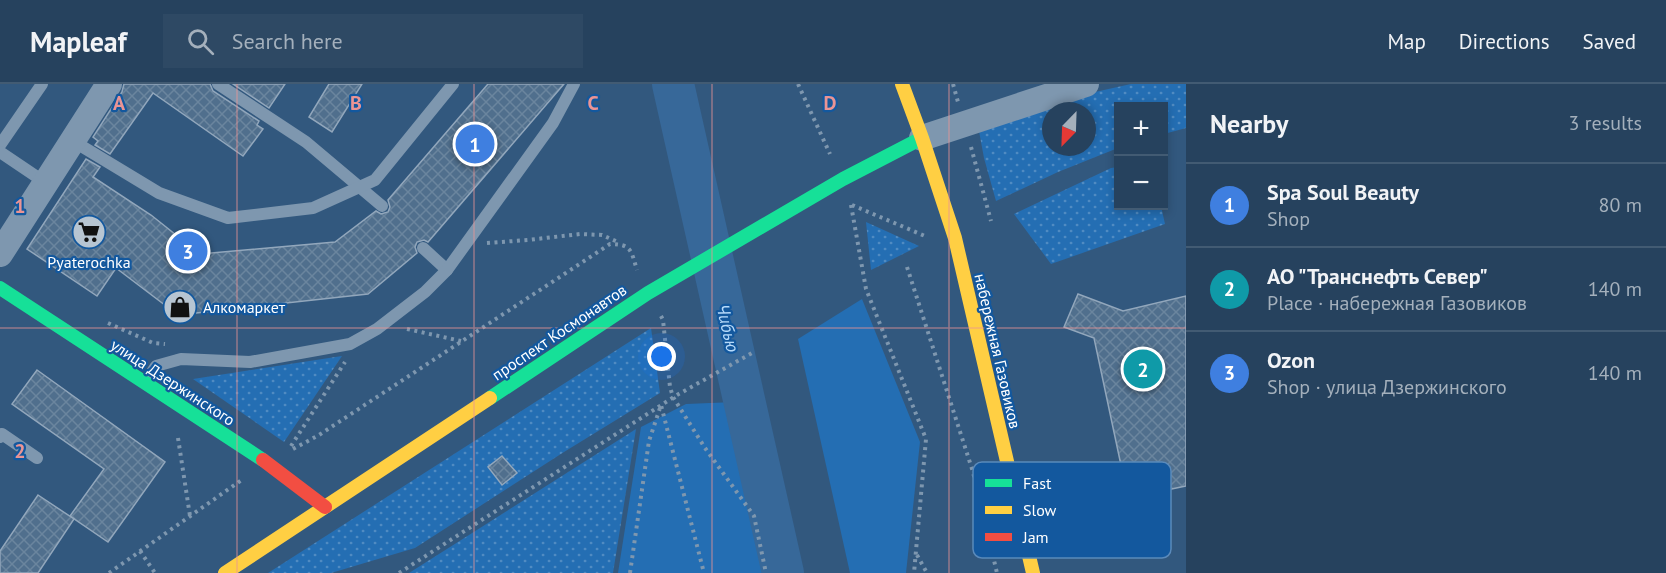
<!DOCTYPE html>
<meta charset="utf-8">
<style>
body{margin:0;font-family:"PT Sans",sans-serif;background:#2e4964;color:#f1f3f6}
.controls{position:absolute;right:18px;top:18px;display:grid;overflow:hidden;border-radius:0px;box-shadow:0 3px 9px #0003}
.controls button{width:54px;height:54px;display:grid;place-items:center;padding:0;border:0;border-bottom:2px solid #425b73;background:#26425e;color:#f1f3f6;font:30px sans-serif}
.compass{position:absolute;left:1042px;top:18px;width:54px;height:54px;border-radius:50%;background:#26425e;box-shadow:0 3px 9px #0003;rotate:203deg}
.you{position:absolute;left:662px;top:273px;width:21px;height:21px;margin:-15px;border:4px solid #fff;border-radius:50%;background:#1a73e8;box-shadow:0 0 0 9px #1a73e833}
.badge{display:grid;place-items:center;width:39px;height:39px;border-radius:50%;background:#eead8d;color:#fff;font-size:20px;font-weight:700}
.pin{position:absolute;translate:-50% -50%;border:3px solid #fff;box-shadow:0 2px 6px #0006}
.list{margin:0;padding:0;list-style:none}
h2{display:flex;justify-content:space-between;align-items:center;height:78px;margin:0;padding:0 24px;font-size:26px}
h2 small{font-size:20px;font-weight:400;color:#a4b0bc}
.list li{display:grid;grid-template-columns:39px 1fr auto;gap:18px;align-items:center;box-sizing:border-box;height:84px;padding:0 24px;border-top:2px solid #425b73}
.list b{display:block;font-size:22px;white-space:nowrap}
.list p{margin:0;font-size:20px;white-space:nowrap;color:#a4b0bc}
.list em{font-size:20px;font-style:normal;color:#a4b0bc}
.icon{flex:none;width:33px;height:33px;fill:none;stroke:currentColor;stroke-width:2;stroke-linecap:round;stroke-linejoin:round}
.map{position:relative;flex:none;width:1186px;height:489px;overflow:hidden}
header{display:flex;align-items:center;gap:36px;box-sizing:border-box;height:84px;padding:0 30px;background:#26425e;border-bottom:2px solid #425b73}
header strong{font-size:28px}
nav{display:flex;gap:33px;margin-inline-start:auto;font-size:21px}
.search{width:420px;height:54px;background:#2e4964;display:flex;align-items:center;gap:15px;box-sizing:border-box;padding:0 21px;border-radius:0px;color:#a4b0bc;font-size:22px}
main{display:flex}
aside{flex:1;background:#26425e}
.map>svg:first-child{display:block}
</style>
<header>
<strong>Mapleaf</strong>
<div class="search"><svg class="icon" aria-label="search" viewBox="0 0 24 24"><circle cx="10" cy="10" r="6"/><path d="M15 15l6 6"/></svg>Search here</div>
<nav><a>Map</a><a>Directions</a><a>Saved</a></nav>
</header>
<main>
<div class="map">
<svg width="1186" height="489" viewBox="0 0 1186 489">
<defs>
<pattern id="grass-dots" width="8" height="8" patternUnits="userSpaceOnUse" patternTransform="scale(1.5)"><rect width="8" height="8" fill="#246eb3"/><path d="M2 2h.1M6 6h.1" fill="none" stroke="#508bc2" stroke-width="1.8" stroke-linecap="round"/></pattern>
<pattern id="building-cross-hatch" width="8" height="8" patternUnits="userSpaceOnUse" patternTransform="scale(1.5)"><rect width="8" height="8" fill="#506f8d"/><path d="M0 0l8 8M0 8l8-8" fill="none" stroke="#6a859e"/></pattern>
</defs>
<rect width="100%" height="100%" fill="#32587e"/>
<g fill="url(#grass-dots)" fill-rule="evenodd">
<path d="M1131,0H1186V44L1164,50V22H1118V64L1058,88L996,117L984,74L979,47L1086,10ZM1051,27H1087V63H1051Z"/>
<path d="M1118,83V122H1161L1165,140L1051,180L1014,130L1111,84Z"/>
<path d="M866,138L919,162L871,186Z"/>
<path d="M651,244L660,309L564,368L415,464L331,489H268Z"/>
<path d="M342,272L284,358L193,295Z"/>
<path d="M636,345L613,489H409Z"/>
</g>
<g fill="#246eb3">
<path d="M862,215L920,358L906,489H850L798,255Z"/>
<path d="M735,318L773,489H618L641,343L686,320Z"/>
</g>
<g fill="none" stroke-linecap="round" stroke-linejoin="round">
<path stroke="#376899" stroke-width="42" d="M673,0L783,489"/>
</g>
<g fill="url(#building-cross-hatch)" stroke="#92a7bc" stroke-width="1.5">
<path d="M124,0H210L213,7L259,37L257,41L263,45L243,72L153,9L110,70L95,61L98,57L93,53L122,8Z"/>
<path d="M233,0H285L269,24Z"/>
<path d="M329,0H362L332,48L309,33Z"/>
<path d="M488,0H564L428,158L424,156L417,158L415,163L417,169L368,210L178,231L116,184L97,212L27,165L86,75L100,83L93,93L151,131L200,170L335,158L376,127L381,130L388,128L390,123L388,116Z"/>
<path d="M1078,210L1123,227L1186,212V402L1128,414L1094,254L1064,243Z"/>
<path d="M37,286L165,378L108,458L70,432L104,385L12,320Z"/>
<path d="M502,372L517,389L502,401L488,383Z"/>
<path d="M38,411L74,435L38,489H0V467Z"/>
</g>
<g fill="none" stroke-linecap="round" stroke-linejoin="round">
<g stroke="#7e97af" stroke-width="4" stroke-dasharray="3 4.5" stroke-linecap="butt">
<path d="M798,0L830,70"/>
<path d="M953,0L958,18"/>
<path d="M971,63L991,137"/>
<path d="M851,121L866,205L926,355L914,489"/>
<path d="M852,121L925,152"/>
<path d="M487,159L528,156L580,150L602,151L618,158"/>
<path d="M907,183L973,388L997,489"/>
<path d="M661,232L663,236L670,303L673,313L705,364L754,432L766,489"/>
<path d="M108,239L153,259L165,260"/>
<path d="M407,245L461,257"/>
<path d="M178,354L190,432"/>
<path d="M291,362L345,278"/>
<path d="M293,365L319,351L610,160C632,160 631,167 637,186"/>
<path d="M140,467L155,489"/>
<path d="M917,471L927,489"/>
<path d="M109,489L243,395"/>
<path d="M399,489L677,311L752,269"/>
<path d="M630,489L649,357L661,321L704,489"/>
</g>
<g stroke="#7e97af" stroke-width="12">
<path d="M218,0L306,58L382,122"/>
<path d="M73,57L159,109L228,134L313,124L375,96L453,0"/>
<path d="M0,61L42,0"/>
<path d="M0,68L46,99"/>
<path d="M423,164L447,186"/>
<path d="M146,297L156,282L181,275L250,278L350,260L377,245L425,208L447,186L553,39L574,0"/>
<path d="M0,353L2,350L37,374"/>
</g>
<g stroke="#7e97af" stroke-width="26">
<path d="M922,54L1086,0"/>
<path d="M0,170L109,0"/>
</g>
<g stroke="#16e098" stroke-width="14">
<path d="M0,204L263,376"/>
<path d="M490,314L648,209L843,95L922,54"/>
</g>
<g stroke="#ffcf43" stroke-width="14">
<path d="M902,0L922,54L955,154L1033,489"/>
<path d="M225,489L490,314"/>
</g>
<path stroke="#f24e42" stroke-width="14" d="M263,376L325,423"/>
</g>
<path fill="none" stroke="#ea9494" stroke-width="1.5" stroke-opacity="0.55" d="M237,0V489M474,0V489M712,0V489M949,0V489M0,244H1186"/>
<defs>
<symbol id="supermarket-disc" viewBox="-11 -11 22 22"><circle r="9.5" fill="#b7c5d2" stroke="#13589e"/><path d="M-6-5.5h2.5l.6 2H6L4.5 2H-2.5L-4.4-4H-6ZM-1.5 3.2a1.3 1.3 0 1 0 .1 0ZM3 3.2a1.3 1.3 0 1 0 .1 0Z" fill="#111"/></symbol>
<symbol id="shop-disc" viewBox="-11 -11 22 22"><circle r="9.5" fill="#b7c5d2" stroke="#13589e"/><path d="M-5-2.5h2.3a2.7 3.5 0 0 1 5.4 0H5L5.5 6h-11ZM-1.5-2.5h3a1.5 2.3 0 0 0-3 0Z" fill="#111"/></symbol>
</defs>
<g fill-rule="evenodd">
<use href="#supermarket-disc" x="70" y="129" width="38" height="38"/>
<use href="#shop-disc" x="161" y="204" width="38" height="38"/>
</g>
<g text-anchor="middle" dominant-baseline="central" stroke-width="4.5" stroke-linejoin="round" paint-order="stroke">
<g font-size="16" fill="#fff" stroke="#13589e">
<text x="89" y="178">Pyaterochka</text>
<text x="203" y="223" text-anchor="start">Алкомаркет</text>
</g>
<g font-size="16" fill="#fff" stroke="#13589e">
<text transform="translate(559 248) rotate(-34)">проспект Космонавтов</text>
<text transform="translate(998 267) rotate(77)">набережная Газовиков</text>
<text transform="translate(173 298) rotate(33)">улица Дзержинского</text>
</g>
<g font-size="18" font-style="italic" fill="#b7dafa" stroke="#13589e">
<text transform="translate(728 244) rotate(77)">Чибью</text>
</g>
</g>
<rect x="973" y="378" width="198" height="96" rx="9" fill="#13589e" stroke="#5a8abb" stroke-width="1.5"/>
<rect x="985" y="395" width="27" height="8" fill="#16e098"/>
<rect x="985" y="422" width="27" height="8" fill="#ffcf43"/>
<rect x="985" y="449" width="27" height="8" fill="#f24e42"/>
<g font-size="16" fill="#fff">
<text x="1023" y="405">Fast</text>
<text x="1023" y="432">Slow</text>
<text x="1023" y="459">Jam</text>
</g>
<g font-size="20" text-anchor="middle" font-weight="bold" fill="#ea9494" stroke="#13589e" stroke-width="4.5" stroke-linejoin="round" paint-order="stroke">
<text x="119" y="26">A</text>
<text x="356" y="26">B</text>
<text x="593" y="26">C</text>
<text x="830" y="26">D</text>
<text x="20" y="129">1</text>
<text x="20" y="374">2</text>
</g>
</svg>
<div class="controls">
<button>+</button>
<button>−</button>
</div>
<svg class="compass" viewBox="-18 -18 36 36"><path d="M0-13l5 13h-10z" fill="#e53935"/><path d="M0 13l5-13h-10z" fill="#a4b0bc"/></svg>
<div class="you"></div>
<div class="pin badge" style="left:475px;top:60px;background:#3f7fe0">1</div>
<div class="pin badge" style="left:1143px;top:285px;background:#0f9aa8">2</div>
<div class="pin badge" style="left:188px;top:167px;background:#3f7fe0">3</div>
</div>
<aside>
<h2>Nearby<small>3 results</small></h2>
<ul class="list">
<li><span class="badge" style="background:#3f7fe0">1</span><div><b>Spa Soul Beauty</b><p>Shop</p></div><em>80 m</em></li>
<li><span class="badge" style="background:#0f9aa8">2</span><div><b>АО &quot;Транснефть Север&quot;</b><p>Place · набережная Газовиков</p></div><em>140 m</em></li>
<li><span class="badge" style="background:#3f7fe0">3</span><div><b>Ozon</b><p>Shop · улица Дзержинского</p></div><em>140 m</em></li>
</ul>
</aside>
</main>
